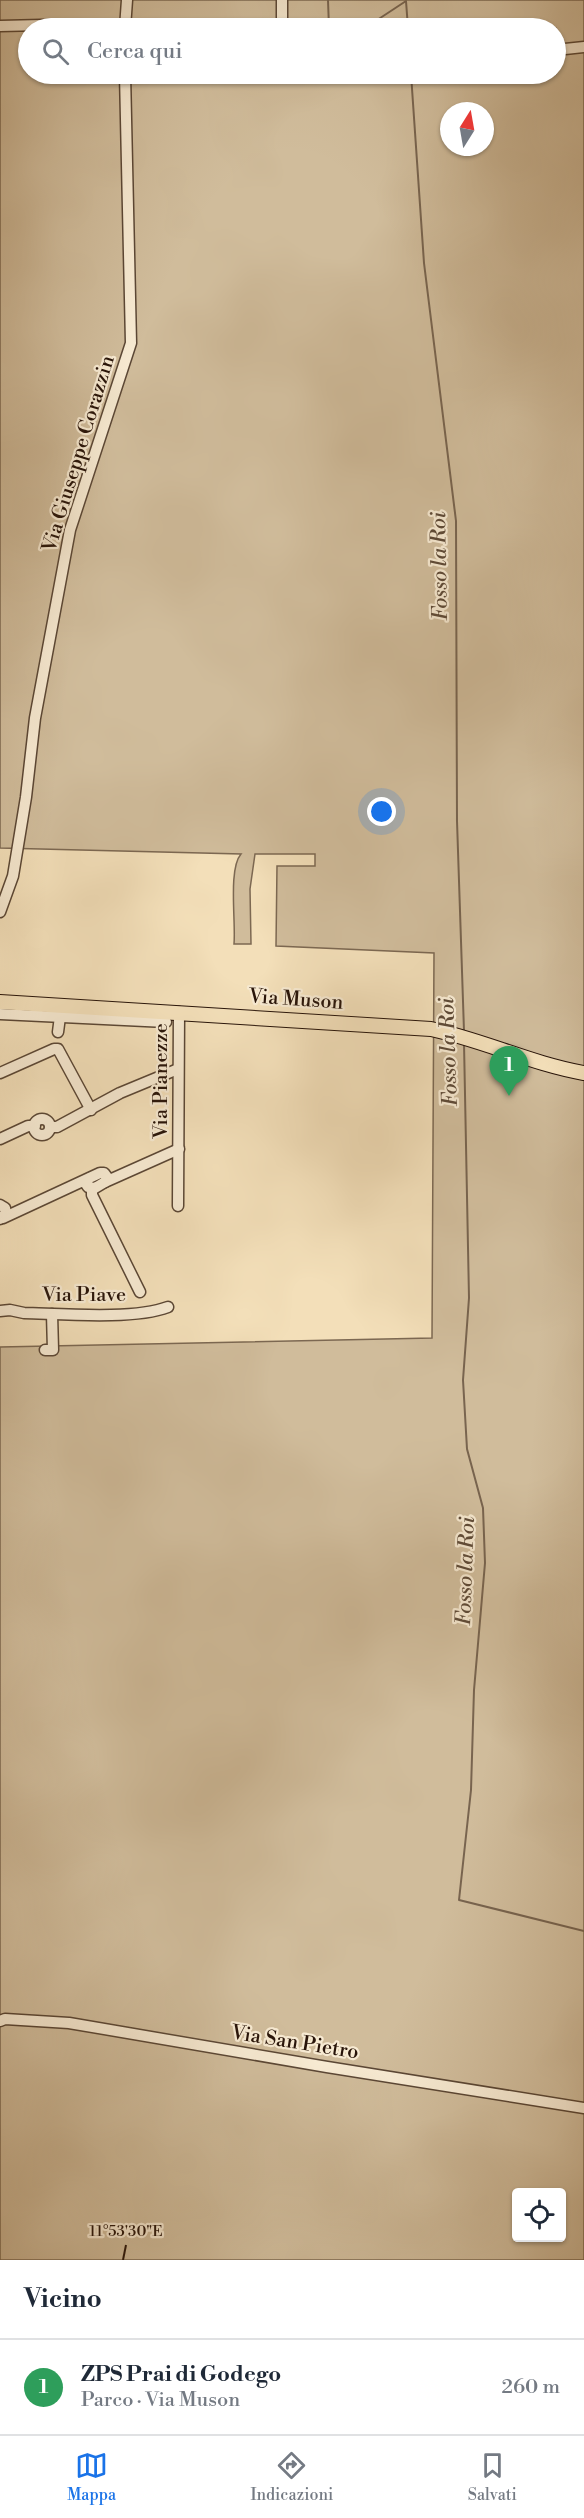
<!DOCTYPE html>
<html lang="it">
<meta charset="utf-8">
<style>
body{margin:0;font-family:"Libre Bodoni",serif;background:#f6f6f7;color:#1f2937}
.controls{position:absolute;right:18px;bottom:18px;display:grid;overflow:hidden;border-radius:6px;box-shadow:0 2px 4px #0004}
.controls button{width:54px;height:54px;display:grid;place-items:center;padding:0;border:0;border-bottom:2px solid #e0e1e3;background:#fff;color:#1f2937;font:30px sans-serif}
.compass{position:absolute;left:440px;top:102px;width:54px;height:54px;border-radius:50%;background:#fff;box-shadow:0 2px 4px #0004;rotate:11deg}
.you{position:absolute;left:382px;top:812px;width:21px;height:21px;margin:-15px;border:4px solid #fff;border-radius:50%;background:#1a73e8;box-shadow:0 0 0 9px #1a73e833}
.badge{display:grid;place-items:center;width:39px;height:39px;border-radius:50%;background:#1a73e8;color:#fff;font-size:20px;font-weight:700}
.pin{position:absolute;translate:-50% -50px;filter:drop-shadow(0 2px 3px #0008)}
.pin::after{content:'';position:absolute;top:32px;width:21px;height:18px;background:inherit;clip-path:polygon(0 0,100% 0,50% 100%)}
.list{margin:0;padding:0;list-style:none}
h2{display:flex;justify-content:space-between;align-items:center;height:78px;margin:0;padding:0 24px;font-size:26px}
h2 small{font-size:20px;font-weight:400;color:#747a83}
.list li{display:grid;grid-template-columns:39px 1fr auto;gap:18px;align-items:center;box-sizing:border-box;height:96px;padding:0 24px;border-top:2px solid #e0e1e3}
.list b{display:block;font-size:22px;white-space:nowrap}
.list p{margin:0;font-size:20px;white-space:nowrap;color:#747a83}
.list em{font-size:20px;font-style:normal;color:#747a83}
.icon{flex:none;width:33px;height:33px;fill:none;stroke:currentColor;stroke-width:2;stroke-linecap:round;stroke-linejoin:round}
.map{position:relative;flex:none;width:584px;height:2260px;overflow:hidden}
.search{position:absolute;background:#fff;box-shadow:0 2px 4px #0004;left:18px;right:18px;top:18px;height:66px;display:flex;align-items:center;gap:15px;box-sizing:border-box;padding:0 21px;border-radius:33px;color:#747a83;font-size:22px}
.sheet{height:174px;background:#fff}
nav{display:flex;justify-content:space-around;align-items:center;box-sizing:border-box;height:84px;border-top:2px solid #e0e1e3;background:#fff;font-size:16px;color:#747a83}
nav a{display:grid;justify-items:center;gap:3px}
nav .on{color:#1a73e8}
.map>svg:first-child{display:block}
</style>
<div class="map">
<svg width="584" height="2260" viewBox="0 0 584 2260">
<rect width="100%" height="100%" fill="#f3dfb9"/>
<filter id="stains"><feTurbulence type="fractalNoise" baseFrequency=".00333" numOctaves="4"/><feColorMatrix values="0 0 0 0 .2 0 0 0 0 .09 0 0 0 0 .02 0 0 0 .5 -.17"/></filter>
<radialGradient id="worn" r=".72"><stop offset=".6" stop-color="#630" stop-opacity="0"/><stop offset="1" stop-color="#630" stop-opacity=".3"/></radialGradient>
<path fill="#d0bc9b" stroke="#7c6852" stroke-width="1.5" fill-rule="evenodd" d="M0,0H584V2260H0V1347L432,1338L434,953L276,946L277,866H315V854H255L250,889L251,944H234C236,922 228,869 241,854L0,848ZM28,28H556V74H28ZM449,111H485V147H449ZM516,2192H562V2238H516Z"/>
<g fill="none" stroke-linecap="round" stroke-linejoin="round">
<g stroke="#78644f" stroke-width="2">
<path d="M328,0L329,28"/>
<path d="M365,28L406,1L408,28"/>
<path d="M411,74L424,263L456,521L457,821L464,1031"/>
<path d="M464,1043L469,1298L463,1380L467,1449L483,1508L485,1563L474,1690L471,1790L459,1900L584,1931"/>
</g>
<defs>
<g id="minor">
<path d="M282,0V28"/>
<path d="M0,26L42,25L95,28"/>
<path d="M125,28L127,0"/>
<path d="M565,49L584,47"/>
<path d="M0,912L13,876L26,797L35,718L70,530L131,343L125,74"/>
<path d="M0,1014L166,1022"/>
<path d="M58,1032L61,1009"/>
<path d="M0,1073L54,1049H58L91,1110"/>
<circle cx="42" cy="1127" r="8"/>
<path d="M50,1127H57L120,1093L178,1069"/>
<path d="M0,1139L28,1126H35"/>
<path d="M105,1182L179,1149"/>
<path d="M92,1188V1195L140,1292"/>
<path d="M0,1205L5,1208L6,1213L0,1219"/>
<path d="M178,1206L179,1012"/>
<path d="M3,1218L100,1173H104L107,1177L105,1182L95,1188L88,1187L86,1184L89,1178"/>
<path d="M0,1311L10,1310L24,1313C62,1314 134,1320 168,1307"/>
<path d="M45,1350H53L52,1314"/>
<path d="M0,2021L5,2019L69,2023L327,2067L584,2108"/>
</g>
<path id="major" d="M0,1002L431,1029C483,1040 532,1064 584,1073"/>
</defs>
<use href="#minor" stroke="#5b4735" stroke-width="13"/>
<use href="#major" stroke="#281409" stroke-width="16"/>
<use href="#minor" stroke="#f7ead2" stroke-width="10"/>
<use href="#major" stroke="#f3dfb9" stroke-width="14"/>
</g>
<path fill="none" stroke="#281409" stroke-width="2" d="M123,2260L126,2245"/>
<g text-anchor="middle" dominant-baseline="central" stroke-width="4.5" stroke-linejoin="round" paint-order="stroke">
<g font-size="20" fill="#281409" stroke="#f7ead2">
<text transform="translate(79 454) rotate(-73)">Via Giuseppe Corazzin</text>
<text transform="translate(296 1000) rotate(4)">Via Muson</text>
<text transform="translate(161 1081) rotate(-90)">Via Pianezze</text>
<text x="84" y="1295">Via Piave</text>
<text transform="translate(295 2043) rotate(9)">Via San Pietro</text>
</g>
<g font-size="21" font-style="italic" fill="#5e4a37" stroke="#f7ead2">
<text transform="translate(440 566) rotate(-91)">Fosso la Roi</text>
<text transform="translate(449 1052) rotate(-92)">Fosso la Roi</text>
<text transform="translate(466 1571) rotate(-88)">Fosso la Roi</text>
</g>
</g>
<g font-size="15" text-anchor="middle" fill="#281409" stroke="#f7ead2" stroke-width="4.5" stroke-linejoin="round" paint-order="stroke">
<text x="126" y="2236">11°53'30"E</text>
</g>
<rect width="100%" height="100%" filter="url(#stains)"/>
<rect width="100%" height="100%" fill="url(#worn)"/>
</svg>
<div class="controls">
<button><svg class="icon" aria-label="locate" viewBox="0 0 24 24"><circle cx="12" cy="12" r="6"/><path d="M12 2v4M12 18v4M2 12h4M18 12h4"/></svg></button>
</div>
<svg class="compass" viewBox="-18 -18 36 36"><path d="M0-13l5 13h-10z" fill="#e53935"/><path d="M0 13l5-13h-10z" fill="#747a83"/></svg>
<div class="you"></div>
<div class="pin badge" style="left:509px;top:1096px;background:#2e9e5b">1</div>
<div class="search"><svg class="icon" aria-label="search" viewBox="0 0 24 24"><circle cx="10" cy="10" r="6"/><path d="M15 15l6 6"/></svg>Cerca qui</div>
</div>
<section class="sheet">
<h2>Vicino<small></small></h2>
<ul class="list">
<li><span class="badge" style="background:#2e9e5b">1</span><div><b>ZPS Prai di Godego</b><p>Parco · Via Muson</p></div><em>260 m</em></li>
</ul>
</section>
<nav>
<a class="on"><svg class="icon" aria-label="map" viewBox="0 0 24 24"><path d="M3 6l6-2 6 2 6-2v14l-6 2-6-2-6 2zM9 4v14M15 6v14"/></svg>Mappa</a>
<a><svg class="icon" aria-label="directions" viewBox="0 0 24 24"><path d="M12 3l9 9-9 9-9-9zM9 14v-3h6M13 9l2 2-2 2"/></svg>Indicazioni</a>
<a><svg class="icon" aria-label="saved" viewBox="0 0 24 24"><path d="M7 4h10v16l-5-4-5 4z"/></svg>Salvati</a>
</nav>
